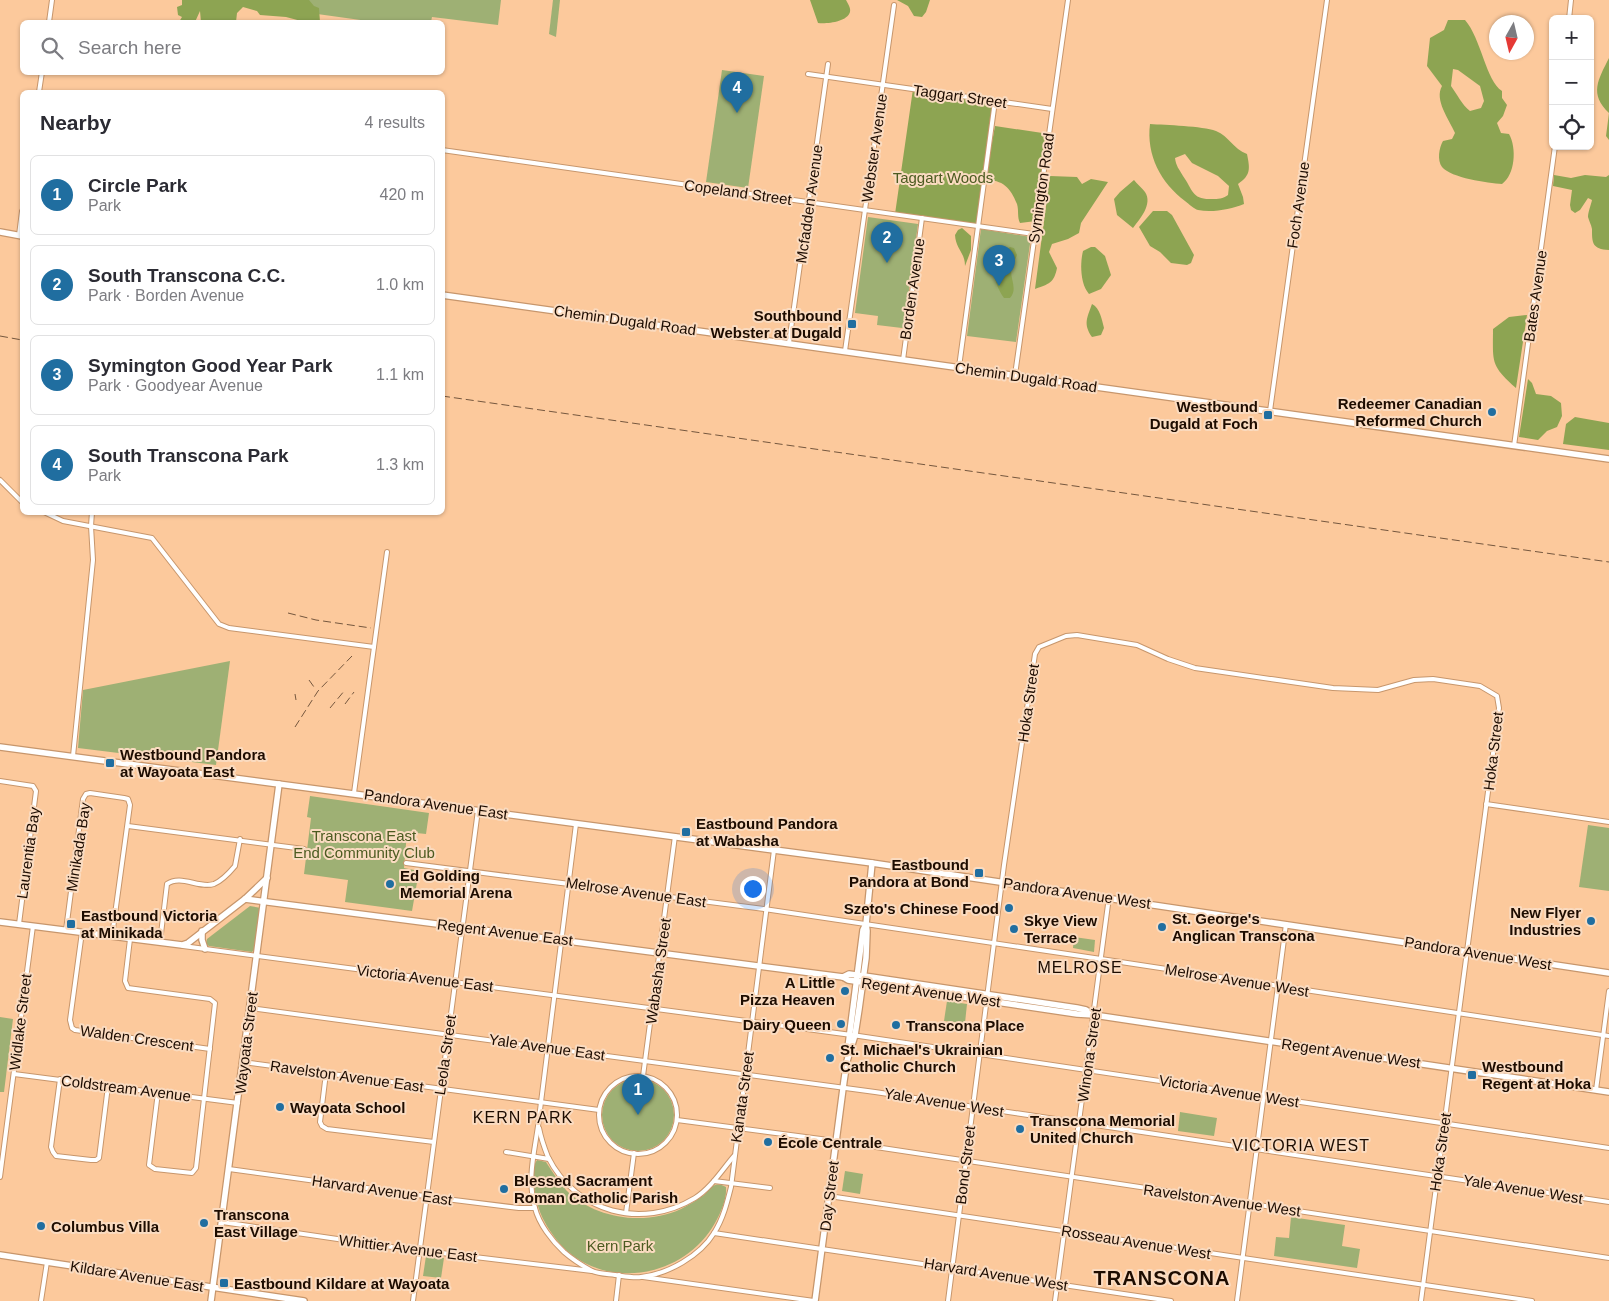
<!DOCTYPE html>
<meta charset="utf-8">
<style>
body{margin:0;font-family:Helvetica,sans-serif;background:#f2f2f3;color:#2b2b33}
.controls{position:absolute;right:15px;top:15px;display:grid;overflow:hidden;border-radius:8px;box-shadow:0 1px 4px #0004}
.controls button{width:45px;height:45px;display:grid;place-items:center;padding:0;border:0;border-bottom:1px solid #e1e1e2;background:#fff;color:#2b2b33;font:25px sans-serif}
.compass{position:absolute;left:1489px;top:15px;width:45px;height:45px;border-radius:50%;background:#fff;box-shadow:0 1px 4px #0004;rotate:188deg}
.you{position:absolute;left:752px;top:888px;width:18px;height:18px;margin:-12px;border:4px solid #fff;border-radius:50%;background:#1a73e8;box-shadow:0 0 0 8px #1a73e833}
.badge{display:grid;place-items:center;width:32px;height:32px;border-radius:50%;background:#206ea0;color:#fff;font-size:16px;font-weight:700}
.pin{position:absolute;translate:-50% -41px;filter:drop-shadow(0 1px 2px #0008)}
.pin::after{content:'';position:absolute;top:26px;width:18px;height:15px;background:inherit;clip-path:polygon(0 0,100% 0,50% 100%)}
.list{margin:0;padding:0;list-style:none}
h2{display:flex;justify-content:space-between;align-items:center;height:65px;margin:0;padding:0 20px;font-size:21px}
h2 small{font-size:16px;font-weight:400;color:#7c7c81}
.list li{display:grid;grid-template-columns:32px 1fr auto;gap:15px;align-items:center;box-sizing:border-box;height:80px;margin:0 10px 10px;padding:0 10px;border:1px solid #e1e1e2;border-radius:8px}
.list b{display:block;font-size:19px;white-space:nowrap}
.list p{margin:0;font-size:16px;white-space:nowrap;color:#7c7c81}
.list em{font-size:16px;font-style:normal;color:#7c7c81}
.icon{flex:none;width:28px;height:28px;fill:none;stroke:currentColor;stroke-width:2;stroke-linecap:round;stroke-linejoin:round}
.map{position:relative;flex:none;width:1609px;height:1301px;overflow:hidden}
.search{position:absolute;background:#fff;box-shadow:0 1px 4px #0004;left:20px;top:20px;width:425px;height:55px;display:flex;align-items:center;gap:12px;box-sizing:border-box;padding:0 18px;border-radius:8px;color:#7c7c81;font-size:19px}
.panel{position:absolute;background:#fff;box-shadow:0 1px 4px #0004;left:20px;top:90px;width:425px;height:425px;border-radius:8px}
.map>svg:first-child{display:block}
</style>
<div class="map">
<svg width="1609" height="1301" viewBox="0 0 1609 1301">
<rect width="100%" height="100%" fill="#fcc99c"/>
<g fill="#9eb074">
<path d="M216,0H501L498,25L432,17L431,22H375Z"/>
<path d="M553,0H560L556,37L549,34Z"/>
<path d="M722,70L764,76L748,188L706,182Z"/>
<path d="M868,217L918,224L904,327L902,328L877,325L878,316L855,313Z"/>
<path d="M981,229L1031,237L1016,342L967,336Z"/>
<path d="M230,661L216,765L78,748L83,690Z"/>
<path d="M310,796L429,813L426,834L407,832L404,868L419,871L412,911L345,902L348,880L304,874L311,818L307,817Z"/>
<path d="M1588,825L1609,828V891L1579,887Z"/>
<path d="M250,906L261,908L255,949L252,952L209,946L206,944L207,939Z"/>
<path d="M1074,937L1095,940L1094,952L1073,948Z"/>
<path d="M947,1001L967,1004L965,1023L944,1021Z"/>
<path d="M0,1017L13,1019L4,1092H0Z"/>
<circle cx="638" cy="1115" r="36"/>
<path d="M1180,1112L1217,1118L1214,1136L1178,1131Z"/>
<path d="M537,1160L546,1162C552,1171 558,1181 566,1190C595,1219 644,1226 681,1209C689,1205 697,1200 704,1195C708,1192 710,1187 715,1185C720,1184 722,1185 726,1187C727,1199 721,1212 715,1223C682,1282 594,1293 553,1235C545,1224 538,1211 536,1197C534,1187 530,1169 537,1160Z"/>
<path d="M845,1171L863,1174L860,1194L842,1191Z"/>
<path d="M1291,1217L1345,1225L1342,1246L1360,1249L1357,1268L1274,1256L1276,1237L1289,1238Z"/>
<path d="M426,1256L444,1258L441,1278L423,1276Z"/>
</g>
<g fill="#8da452" fill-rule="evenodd">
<path d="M182,0H309L314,6L319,8L320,22H305L286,17L260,15L257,11L243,7L237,13L236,22H201L200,11L195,22H179L182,17L178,15L177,7L182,5Z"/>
<path d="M810,0H846C848,4 851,8 850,12C847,22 827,24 818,23Z"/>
<path d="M897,0H930L926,12L922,17L914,16L908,6Z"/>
<path d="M1448,20H1465C1481,38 1486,81 1502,91V98L1507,105L1503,116L1497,123L1501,133L1509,134C1517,148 1515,175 1502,184C1488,183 1451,178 1442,167C1437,160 1439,148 1443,141L1452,139L1455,133C1449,119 1434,100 1442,86L1427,66L1430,38L1444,30ZM1453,69L1458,70L1480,86L1484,101L1481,108L1470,111C1462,105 1457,94 1451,86Z"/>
<path d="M1609,58V140L1606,136L1609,113C1589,94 1598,80 1609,58Z"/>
<path d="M913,89L995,101L987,169L995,126L1049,134L1036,221L1020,223C1017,217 1019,211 1017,204C1010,187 1003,180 985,180L978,226L895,214Z"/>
<path d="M1150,124C1166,125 1202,126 1216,131C1229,136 1233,149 1247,154C1250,169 1251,175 1238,184L1243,197L1244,204C1231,209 1213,213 1198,210C1194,209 1189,204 1185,201C1161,183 1146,155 1150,124ZM1185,154L1192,163L1218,176L1229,186L1228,195C1223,199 1218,199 1212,199C1192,200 1193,190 1183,176C1179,169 1176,166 1175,158Z"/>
<path d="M1554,175L1571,178L1585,175L1606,177L1609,175V250C1592,249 1592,243 1592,229C1591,224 1589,221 1588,217C1588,212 1591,205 1592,200L1588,198L1580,210L1575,213L1571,210L1570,205L1572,190L1553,186Z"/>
<path d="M1050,176L1077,177L1082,184L1091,179L1108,182L1081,223L1079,233L1068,239L1052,244L1049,252L1057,268C1054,283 1049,284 1035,289Z"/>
<path d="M1134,180C1137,184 1142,188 1145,192C1153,204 1140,219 1133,228L1117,215L1114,199L1120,192Z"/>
<path d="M1153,211H1167L1172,215L1194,255L1191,263L1187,265L1171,263L1160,252L1150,246L1139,227Z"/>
<path d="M962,228L971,236V250L965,266C965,252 956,250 955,235L958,230Z"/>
<path d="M1010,247L1014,248L1017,255C1016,259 1013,262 1012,266C1008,277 1019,288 1010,298H1004C992,281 989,259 1010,247Z"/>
<path d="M1091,247H1095L1105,256L1111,275L1101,289L1089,294C1080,284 1080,263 1083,251Z"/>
<path d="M1092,304C1100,308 1102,320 1104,328L1101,335L1092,337C1083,324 1087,318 1092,304Z"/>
<path d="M1527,315L1516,388C1490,365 1493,362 1493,329L1509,317Z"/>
<path d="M1528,379L1532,383L1536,394L1551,396L1561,403L1562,416L1557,427L1547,431L1538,440L1519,437Z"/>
<path d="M1575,417L1609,423V450L1563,444L1566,424Z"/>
</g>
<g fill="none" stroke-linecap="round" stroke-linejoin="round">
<defs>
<g id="street">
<path d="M1569,19L1571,0"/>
<path d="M49,22L52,0"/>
<path d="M808,74L1052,109"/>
<path d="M39,92L42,72"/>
<path d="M442,150L1034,234"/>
<path d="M19,235L22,211"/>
<path d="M789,343L828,64"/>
<path d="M845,351L894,5"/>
<path d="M903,360L922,218"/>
<path d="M959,367L995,101"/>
<path d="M1015,375L1068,0"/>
<path d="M1270,411L1327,0"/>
<path d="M1514,446L1555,146"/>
<path d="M0,480L22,502"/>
<path d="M44,512L63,521L152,538L219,624L229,628L374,647"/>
<path d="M73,756L93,560L91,526L92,512"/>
<path d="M0,781L33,786L36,791L19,924"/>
<path d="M354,793L387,552"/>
<path d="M1486,804L1609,822"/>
<path d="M576,824L538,1126C534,1154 527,1180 535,1208C539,1224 552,1241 564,1252C572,1259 583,1266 592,1271C599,1274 608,1274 615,1275C623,1276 633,1278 641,1277C668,1274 700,1256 714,1233C723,1219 727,1203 731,1187L774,850"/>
<path d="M128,826L304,849"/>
<path d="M406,863L771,910L1101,959L1609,1036"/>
<path d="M66,930L83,799L86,794L90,793L124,798L128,799L130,805L112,936"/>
<path d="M82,932L70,1020L72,1028L75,1030L210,1049"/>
<path d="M130,939L125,981L128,988L210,999L215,1003L196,1168L192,1173L155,1169L149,1165L158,1092"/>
<path d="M160,942L167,884C181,874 199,889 214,884C221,881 230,872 235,866L240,839"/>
<path d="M183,946L859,1036L1609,1148"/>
<path d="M250,1008L875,1092L1609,1202"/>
<path d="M243,1062L599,1110"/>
<path d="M326,1073L320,1122L322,1126L327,1129L434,1142"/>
<path d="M14,1074L238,1103"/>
<path d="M643,1076L675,836"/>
<circle cx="638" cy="1115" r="39"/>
<path d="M60,1079L51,1147L53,1152L56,1156L91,1160H96L99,1158L108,1086"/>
<path d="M1596,1090L1609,991"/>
<path d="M677,1120L836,1141L1609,1258"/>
<path d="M539,1128C541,1138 544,1147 548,1157C576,1213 642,1230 695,1198C711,1188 722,1170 734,1156"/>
<path d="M506,1152L549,1159"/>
<path d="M229,1169L454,1200L519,1208H535"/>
<path d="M0,1177L33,926"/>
<path d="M714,1181L770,1188"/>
<path d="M829,1196L1532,1301"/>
<path d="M626,1213L634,1153"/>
<path d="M222,1222L392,1247L592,1271"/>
<path d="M714,1233L1171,1301"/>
<path d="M643,1277L814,1301"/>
<path d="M41,1301L47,1262"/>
<path d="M413,1301L478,810"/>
<path d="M616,1301L619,1275"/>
<path d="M948,1301L1004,865L1035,654L1039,647L1066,636L1077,635L1137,645L1168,659L1195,668L1333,688L1378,690L1414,680L1433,679L1480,686L1497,696L1499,708L1421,1301"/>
<path d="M1055,1301L1109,897"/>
<path d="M1237,1301L1286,924"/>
</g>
<g id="secondary">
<path d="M0,232L22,236"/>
<path d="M442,295L1609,459"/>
<path d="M0,747L872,863L1609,973"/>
<path d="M245,899L843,977L848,980L1077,1014L1094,1015L1609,1092"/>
<path d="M0,922L182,945L188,943L245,899L267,878"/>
<path d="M202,931V940L205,949"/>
<path d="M843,977L849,974L871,977L1077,1008L1086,1010L1094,1015"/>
<path d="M847,1055L863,930L866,924"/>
<path d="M0,1255L304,1301"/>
<path d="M211,1301L279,784"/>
<path d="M815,1301L844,1081L847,1061L855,1035L859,1009L866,958L867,931L866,924L872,863"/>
</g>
</defs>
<use href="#street" stroke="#c7966c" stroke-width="6"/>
<use href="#secondary" stroke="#c7966c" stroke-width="8"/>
<use href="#street" stroke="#fff" stroke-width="4"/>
<use href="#secondary" stroke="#fff" stroke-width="5.5"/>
<g stroke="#75573e" stroke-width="1" stroke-dasharray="8 4" stroke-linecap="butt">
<path d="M0,336L22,340"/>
<path d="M442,396L1609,562"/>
<path d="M288,613L316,620L371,628"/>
<path d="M309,680L314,687"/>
<path d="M295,694L296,700"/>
<path d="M345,704L354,692"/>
<path d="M330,708L345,690"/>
<path d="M295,727L318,691L352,656"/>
</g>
</g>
<g fill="#206ea0" stroke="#fadbc0" stroke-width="2">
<rect x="847" y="319" width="10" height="10" rx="2.5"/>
<circle cx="1492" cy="412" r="5"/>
<rect x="1263" y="410" width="10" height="10" rx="2.5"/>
<rect x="105" y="758" width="10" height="10" rx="2.5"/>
<rect x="681" y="827" width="10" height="10" rx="2.5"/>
<rect x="974" y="868" width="10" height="10" rx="2.5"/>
<circle cx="390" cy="884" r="5"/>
<circle cx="1009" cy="908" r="5"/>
<circle cx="1591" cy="921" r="5"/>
<rect x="66" y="919" width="10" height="10" rx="2.5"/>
<circle cx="1162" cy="927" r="5"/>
<circle cx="1014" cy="929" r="5"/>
<circle cx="845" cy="991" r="5"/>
<circle cx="841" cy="1024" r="5"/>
<circle cx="896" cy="1025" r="5"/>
<circle cx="830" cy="1058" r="5"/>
<rect x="1467" y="1070" width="10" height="10" rx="2.5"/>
<circle cx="280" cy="1107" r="5"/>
<circle cx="1020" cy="1129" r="5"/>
<circle cx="768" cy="1142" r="5"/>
<circle cx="504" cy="1189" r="5"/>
<circle cx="204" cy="1223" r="5"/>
<circle cx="41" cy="1226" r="5"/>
<rect x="219" y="1278" width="10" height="10" rx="2.5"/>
</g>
<g text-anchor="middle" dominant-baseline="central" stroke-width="4" stroke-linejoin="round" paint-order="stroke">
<g font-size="15" fill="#1d0c00" stroke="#fadbc0">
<text transform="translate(960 96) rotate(8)">Taggart Street</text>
<text transform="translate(874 148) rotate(-82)">Webster Avenue</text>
<text transform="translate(1041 188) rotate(-82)">Symington Road</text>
<text transform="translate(738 192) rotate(8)">Copeland Street</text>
<text transform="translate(809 204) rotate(-82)">Mcfadden Avenue</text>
<text transform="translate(1298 205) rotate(-82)">Foch Avenue</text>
<text transform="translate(912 289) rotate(-82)">Borden Avenue</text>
<text transform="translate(1535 296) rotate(-82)">Bates Avenue</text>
<text transform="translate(625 320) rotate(8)">Chemin Dugald Road</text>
<text transform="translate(1026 377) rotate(8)">Chemin Dugald Road</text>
<text transform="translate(1028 703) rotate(-82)">Hoka Street</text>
<text transform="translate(1493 751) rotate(-83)">Hoka Street</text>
<text transform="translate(436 804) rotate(8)">Pandora Avenue East</text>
<text transform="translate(78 847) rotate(-81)">Minikada Bay</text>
<text transform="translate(28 853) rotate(-82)">Laurentia Bay</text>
<text transform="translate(636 892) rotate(8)">Melrose Avenue East</text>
<text transform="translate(1077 893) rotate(8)">Pandora Avenue West</text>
<text transform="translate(505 932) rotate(7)">Regent Avenue East</text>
<text transform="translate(1478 953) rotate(9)">Pandora Avenue West</text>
<text transform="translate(658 971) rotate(-82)">Wabasha Street</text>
<text transform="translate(425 978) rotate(7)">Victoria Avenue East</text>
<text transform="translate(1237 980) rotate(9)">Melrose Avenue West</text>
<text transform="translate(931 992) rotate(8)">Regent Avenue West</text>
<text transform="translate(20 1022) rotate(-83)">Widlake Street</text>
<text transform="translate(137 1038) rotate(8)">Walden Crescent</text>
<text transform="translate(246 1043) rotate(-83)">Wayoata Street</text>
<text transform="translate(547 1047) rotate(8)">Yale Avenue East</text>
<text transform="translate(1351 1053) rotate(8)">Regent Avenue West</text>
<text transform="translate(445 1055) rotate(-82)">Leola Street</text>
<text transform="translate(1089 1055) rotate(-82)">Winona Street</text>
<text transform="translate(347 1076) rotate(8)">Ravelston Avenue East</text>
<text transform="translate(126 1088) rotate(7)">Coldstream Avenue</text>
<text transform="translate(1229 1091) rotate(9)">Victoria Avenue West</text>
<text transform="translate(742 1097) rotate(-82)">Kanata Street</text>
<text transform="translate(944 1102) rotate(9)">Yale Avenue West</text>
<text transform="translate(1440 1152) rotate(-82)">Hoka Street</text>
<text transform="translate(965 1165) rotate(-83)">Bond Street</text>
<text transform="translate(1523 1189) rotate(9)">Yale Avenue West</text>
<text transform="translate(382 1190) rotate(8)">Harvard Avenue East</text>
<text transform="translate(829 1196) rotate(-83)">Day Street</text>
<text transform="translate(1222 1200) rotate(8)">Ravelston Avenue West</text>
<text transform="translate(1136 1242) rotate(9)">Rosseau Avenue West</text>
<text transform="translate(408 1248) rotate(7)">Whittier Avenue East</text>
<text transform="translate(996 1274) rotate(9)">Harvard Avenue West</text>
<text transform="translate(137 1276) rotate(9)">Kildare Avenue East</text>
</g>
<g font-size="15" fill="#4c5b21" stroke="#fadbc0">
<text x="943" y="177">Taggart Woods</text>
<text x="364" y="835">Transcona East<tspan x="364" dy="17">End Community Club</tspan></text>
<text x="620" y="1245">Kern Park</text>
</g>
<g font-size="15" font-weight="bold" fill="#1d0c00" stroke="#fadbc0" text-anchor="start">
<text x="842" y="315" text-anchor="end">Southbound<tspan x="842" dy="17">Webster at Dugald</tspan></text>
<text x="1482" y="403" text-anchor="end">Redeemer Canadian<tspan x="1482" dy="17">Reformed Church</tspan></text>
<text x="1258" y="406" text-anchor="end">Westbound<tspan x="1258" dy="17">Dugald at Foch</tspan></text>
<text x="120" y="754">Westbound Pandora<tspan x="120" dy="17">at Wayoata East</tspan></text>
<text x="696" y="823">Eastbound Pandora<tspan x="696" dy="17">at Wabasha</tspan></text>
<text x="969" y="864" text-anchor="end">Eastbound<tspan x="969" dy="17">Pandora at Bond</tspan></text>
<text x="400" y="875">Ed Golding<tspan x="400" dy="17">Memorial Arena</tspan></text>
<text x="999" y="908" text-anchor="end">Szeto's Chinese Food</text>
<text x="1581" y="912" text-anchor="end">New Flyer<tspan x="1581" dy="17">Industries</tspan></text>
<text x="81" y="915">Eastbound Victoria<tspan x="81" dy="17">at Minikada</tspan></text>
<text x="1172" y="918">St. George's<tspan x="1172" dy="17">Anglican Transcona</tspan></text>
<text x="1024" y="920">Skye View<tspan x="1024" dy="17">Terrace</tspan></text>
<text x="835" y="982" text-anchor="end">A Little<tspan x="835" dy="17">Pizza Heaven</tspan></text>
<text x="831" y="1024" text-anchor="end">Dairy Queen</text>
<text x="906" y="1025">Transcona Place</text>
<text x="840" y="1049">St. Michael's Ukrainian<tspan x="840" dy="17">Catholic Church</tspan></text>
<text x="1482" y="1066">Westbound<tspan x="1482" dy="17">Regent at Hoka</tspan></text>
<text x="290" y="1107">Wayoata School</text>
<text x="1030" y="1120">Transcona Memorial<tspan x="1030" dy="17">United Church</tspan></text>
<text x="778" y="1142">École Centrale</text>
<text x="514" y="1180">Blessed Sacrament<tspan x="514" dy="17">Roman Catholic Parish</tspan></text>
<text x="214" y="1214">Transcona<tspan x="214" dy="17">East Village</tspan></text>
<text x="51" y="1226">Columbus Villa</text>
<text x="234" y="1283">Eastbound Kildare at Wayoata</text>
</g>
<g font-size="16" letter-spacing="1" fill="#1d0c00" stroke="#fadbc0">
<text x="1080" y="967">MELROSE</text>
<text x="523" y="1117">KERN PARK</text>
<text x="1301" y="1145">VICTORIA WEST</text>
</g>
<g font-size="20" font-weight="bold" letter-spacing="1" fill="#1d0c00" stroke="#fadbc0">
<text x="1162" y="1278">TRANSCONA</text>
</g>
</g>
</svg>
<div class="controls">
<button>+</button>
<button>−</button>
<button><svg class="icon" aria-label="locate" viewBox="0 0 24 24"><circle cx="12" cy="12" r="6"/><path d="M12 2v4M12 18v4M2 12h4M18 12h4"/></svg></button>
</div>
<svg class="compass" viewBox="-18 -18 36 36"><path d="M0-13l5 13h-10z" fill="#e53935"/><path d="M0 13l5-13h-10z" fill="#7c7c81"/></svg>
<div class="you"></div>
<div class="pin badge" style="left:638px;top:1115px">1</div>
<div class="pin badge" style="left:887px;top:263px">2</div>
<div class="pin badge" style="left:999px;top:286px">3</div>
<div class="pin badge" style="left:737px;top:113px">4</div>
<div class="search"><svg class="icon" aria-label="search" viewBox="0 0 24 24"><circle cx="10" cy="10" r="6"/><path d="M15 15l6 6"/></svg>Search here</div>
<section class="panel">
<h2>Nearby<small>4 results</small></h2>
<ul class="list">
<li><span class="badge">1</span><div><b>Circle Park</b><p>Park</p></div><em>420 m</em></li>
<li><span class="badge">2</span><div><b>South Transcona C.C.</b><p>Park · Borden Avenue</p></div><em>1.0 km</em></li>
<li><span class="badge">3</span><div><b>Symington Good Year Park</b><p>Park · Goodyear Avenue</p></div><em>1.1 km</em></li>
<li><span class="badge">4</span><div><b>South Transcona Park</b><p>Park</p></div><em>1.3 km</em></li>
</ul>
</section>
</div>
